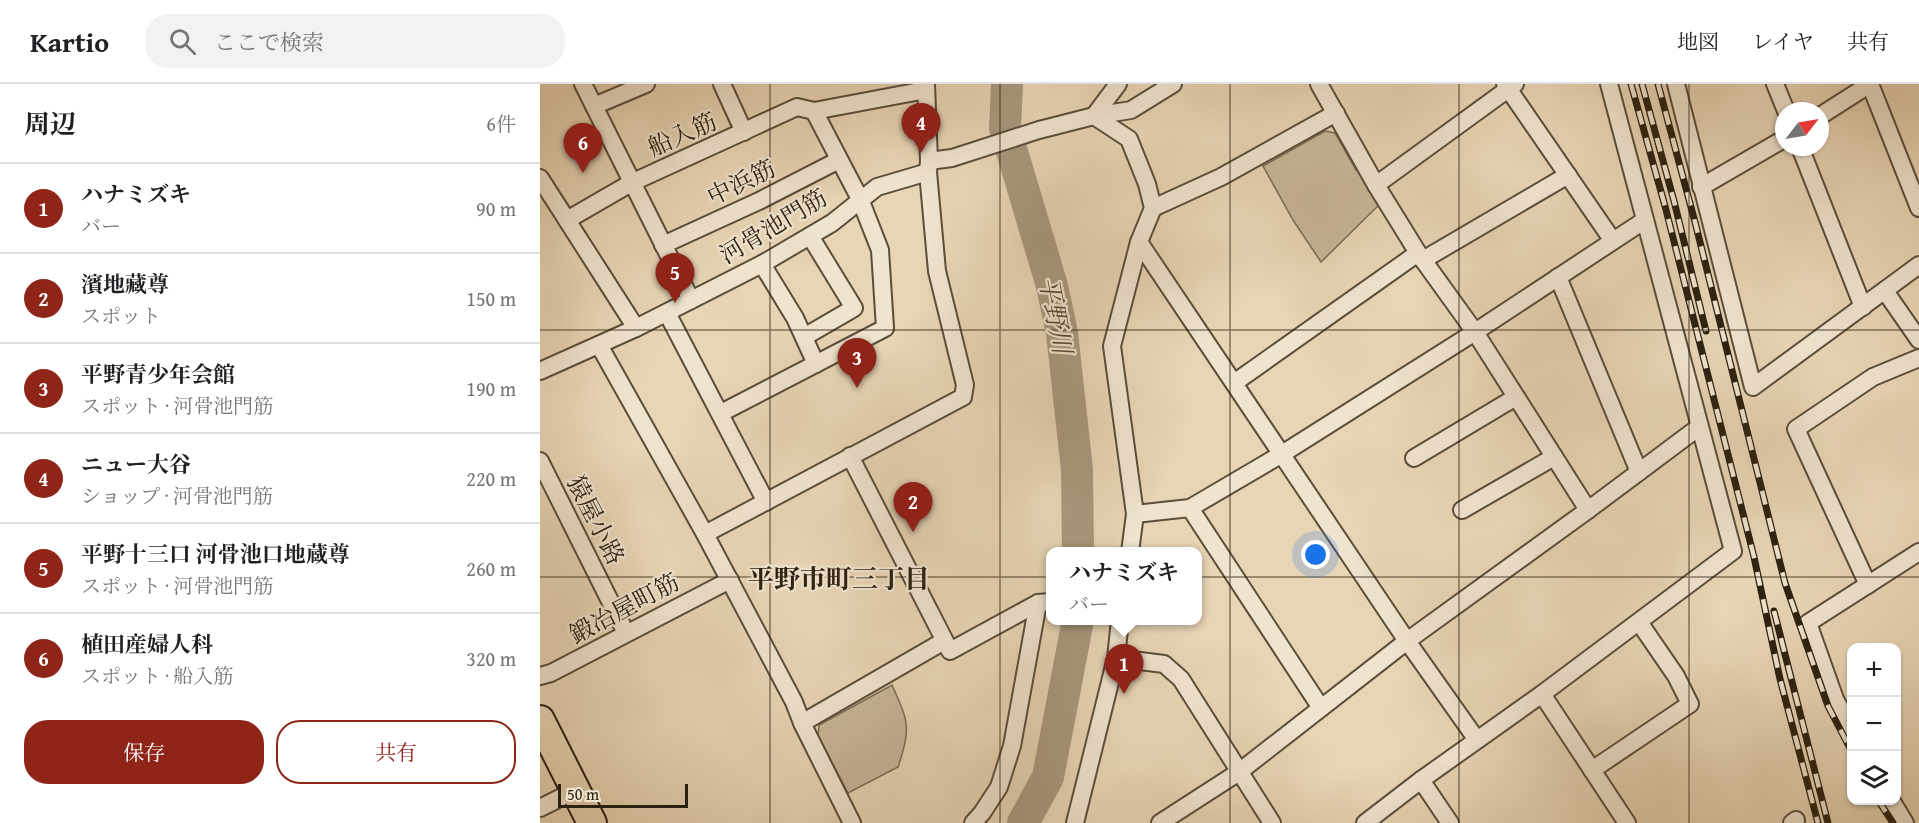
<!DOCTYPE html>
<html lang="ja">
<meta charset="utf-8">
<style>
body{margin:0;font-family:"Gentium Book Plus","Noto Serif JP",serif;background:#f2f2f2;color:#202124}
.controls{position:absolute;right:18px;bottom:18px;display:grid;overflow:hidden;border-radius:12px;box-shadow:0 2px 4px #0004}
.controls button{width:54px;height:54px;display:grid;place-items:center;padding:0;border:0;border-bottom:2px solid #e0e0e0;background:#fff;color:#202124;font:30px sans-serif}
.compass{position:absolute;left:1235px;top:18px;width:54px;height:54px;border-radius:50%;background:#fff;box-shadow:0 2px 4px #0004;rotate:59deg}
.scale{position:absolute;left:18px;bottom:15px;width:130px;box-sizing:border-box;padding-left:6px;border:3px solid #2c2111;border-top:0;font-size:16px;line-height:21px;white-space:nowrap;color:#2c2111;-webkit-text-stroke:4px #f0e4cf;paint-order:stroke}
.you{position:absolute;left:776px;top:471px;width:21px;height:21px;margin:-15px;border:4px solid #fff;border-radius:50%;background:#1a73e8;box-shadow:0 0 0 9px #1a73e833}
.badge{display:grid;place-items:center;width:39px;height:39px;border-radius:50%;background:#8f2418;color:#fff;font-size:20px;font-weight:700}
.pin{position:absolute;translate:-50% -50px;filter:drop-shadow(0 2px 3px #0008)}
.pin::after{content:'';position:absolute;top:32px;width:21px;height:18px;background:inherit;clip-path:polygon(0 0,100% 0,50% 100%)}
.popup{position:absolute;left:506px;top:463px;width:156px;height:78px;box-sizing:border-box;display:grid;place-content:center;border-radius:12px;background:#fff;filter:drop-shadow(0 2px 4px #0005);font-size:20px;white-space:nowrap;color:#757577}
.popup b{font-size:22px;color:#202124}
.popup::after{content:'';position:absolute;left:50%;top:100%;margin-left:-12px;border:12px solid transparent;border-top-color:#fff}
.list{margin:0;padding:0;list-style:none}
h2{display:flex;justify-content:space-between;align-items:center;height:78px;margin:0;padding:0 24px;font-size:26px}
h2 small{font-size:20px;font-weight:400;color:#757577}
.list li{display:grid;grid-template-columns:39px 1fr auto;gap:18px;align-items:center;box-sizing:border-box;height:90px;padding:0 24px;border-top:2px solid #e0e0e0}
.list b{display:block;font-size:22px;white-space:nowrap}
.list p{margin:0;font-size:20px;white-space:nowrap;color:#757577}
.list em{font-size:20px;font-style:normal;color:#757577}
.actions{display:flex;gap:12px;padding:18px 24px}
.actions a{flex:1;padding:14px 0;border:2px solid #8f2418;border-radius:24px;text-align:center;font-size:21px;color:#8f2418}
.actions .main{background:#8f2418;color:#fff}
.icon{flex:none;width:33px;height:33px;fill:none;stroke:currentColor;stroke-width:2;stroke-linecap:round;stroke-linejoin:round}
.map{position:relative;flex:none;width:1379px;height:739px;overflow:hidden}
header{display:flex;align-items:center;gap:36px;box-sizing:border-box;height:84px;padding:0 30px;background:#fff;border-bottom:2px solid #e0e0e0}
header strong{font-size:28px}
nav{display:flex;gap:33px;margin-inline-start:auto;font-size:21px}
.search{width:420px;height:54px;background:#f2f2f2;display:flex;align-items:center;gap:15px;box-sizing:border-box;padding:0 21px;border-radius:24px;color:#757577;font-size:22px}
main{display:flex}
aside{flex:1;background:#fff}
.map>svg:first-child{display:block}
</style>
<header>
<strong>Kartio</strong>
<div class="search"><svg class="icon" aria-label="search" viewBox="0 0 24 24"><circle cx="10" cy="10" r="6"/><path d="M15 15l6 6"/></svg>ここで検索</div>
<nav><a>地図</a><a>レイヤ</a><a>共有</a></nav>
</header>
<main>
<aside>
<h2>周辺<small>6件</small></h2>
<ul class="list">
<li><span class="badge">1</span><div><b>ハナミズキ</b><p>バー</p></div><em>90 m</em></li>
<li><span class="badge">2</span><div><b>濱地藏尊</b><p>スポット</p></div><em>150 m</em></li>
<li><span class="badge">3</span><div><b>平野青少年会館</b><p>スポット · 河骨池門筋</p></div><em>190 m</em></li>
<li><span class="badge">4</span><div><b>ニュー大谷</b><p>ショップ · 河骨池門筋</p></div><em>220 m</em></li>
<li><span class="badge">5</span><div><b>平野十三口 河骨池口地蔵尊</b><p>スポット · 河骨池門筋</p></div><em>260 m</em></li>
<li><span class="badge">6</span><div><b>植田産婦人科</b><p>スポット · 船入筋</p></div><em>320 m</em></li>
</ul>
<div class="actions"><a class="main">保存</a><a>共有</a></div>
</aside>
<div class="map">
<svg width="1379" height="739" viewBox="0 0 1379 739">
<rect width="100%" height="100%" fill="#e8d5b5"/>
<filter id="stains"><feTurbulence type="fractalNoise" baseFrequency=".00333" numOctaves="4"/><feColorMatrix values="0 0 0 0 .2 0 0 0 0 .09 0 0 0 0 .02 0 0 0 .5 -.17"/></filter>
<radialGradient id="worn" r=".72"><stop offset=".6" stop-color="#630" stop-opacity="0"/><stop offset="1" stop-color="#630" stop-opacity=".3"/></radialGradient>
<g fill="#c8b699" stroke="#7a6c55" stroke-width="1.5">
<path d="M785,47L795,49L816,86L820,83L842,118L781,178L753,136L723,82Z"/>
<path d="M352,601C369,639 371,643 358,683L308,709L278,652L279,641Z"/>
</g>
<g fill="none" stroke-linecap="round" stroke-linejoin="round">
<g stroke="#a8987d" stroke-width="32">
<path d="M467,0L465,44L512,202L522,249L537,386L538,468"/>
<path d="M483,739L508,693L538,536"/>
</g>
<defs>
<g id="minor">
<path d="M43,0L151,216"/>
<path d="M182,0L204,48"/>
<path d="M779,0L836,101L878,169L935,248L1048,426"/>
<path d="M965,0L1073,157"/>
<path d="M1136,0L1213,303L1379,181"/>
<path d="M1235,0L1246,27"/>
<path d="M1330,0L1379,124"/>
<path d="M54,22L106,0"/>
<path d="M554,32L589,55L607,100L613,124L599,158L572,262L595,430L590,468"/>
<path d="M554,32L578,0"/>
<path d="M1280,32L1330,0"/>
<path d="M1260,63L1323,223"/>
<path d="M389,77L412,74L499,46L554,32L591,26L633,0"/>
<path d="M0,94L96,244"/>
<path d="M836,101L975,0"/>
<path d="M1161,103L1244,55"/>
<path d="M613,124L681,93L796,29"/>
<path d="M27,136L91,99L257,23L274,27L386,6"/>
<path d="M599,158L867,557L937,656"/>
<path d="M123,161L219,117L299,76"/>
<path d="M883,176L1028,91"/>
<path d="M222,180L255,234L276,280"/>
<path d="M1018,193L1099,388"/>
<path d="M1345,207L1379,256"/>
<path d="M127,229L226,418"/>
<path d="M264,253L314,224L270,152"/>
<path d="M59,261L165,450L254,618L262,639L312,739"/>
<path d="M0,287L96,244L222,180L292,139L337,103L388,88"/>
<path d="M694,299L878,169"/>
<path d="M181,329L345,244L340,166L320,115L274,27"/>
<path d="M310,372L410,567L498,519L510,518"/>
<path d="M874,374L976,313"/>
<path d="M0,377L86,549"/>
<path d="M650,424L781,624"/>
<path d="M922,426L1014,373"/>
<path d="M595,430L650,424L742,370L935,248L1105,136"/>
<path d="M165,450L423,313L425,301L397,187L388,88L389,77L386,0"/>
<path d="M1328,501L1256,345L1333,293L1379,274"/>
<path d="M576,574L624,580L641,595L732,739"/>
<path d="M0,592L11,589L190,496"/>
<path d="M1002,610L1087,739"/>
<path d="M262,639L404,557"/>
<path d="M1312,646L1295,615L1268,539L1379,468"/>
<path d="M1052,686L1150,620L1136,592L1099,538"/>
<path d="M881,696L910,739"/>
<path d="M1351,716L1365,739"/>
<path d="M0,724L36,706"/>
<path d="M433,739L442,729L459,703L472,662L498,519"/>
<path d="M535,739L576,574L580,536"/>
<path d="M620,739L699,688L867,557L1048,426L1159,343"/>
<path d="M825,739L881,696L1002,610L1193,467L1069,0"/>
<path d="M1252,739L1256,736"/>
</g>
<path id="trunk" d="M0,636L52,739"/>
</defs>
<use href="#minor" stroke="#5b4e3a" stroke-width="20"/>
<use href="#trunk" stroke="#2c2111" stroke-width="32"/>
<use href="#minor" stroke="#f0e4cf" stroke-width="16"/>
<use href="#trunk" stroke="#e8d5b5" stroke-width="28"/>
<defs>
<g id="rail">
<path d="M1091,0L1125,122L1214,473L1240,595L1278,739"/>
<path d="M1102,0L1134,117L1166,247"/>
<path d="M1118,0L1155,138L1245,499L1288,622L1312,668"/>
<path d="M1234,527L1288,739"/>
<path d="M1338,716L1353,739"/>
</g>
</defs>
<use href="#rail" stroke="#2c2111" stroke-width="7"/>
<use href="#rail" stroke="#f0e4cf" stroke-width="4.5" stroke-dasharray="14" stroke-linecap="butt"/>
</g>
<path fill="none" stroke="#2c2111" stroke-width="1.5" stroke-opacity="0.55" d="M230,0V739M460,0V739M690,0V739M919,0V739M1149,0V739M0,246H1379M0,493H1379"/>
<g text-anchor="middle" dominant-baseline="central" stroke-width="4.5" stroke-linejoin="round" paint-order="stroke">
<g font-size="24" fill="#2c2111" stroke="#f0e4cf">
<text transform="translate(142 50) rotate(-24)">船入筋</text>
<text transform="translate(201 98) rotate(-26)">中浜筋</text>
<text transform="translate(233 142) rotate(-31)">河骨池門筋</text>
<text transform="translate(56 436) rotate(63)">猿屋小路</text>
<text transform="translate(84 524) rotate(-28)">鍛冶屋町筋</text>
</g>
<g font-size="26" font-style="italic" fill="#574b37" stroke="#f0e4cf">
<text transform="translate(516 231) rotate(79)">平野川</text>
</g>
<g font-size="26" font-weight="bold" fill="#2c2111" stroke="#f0e4cf">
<text x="299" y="494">平野市町三丁目</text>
</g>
</g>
<rect width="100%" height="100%" filter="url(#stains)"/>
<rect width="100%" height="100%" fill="url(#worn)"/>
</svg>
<div class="controls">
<button>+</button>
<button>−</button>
<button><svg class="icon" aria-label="layers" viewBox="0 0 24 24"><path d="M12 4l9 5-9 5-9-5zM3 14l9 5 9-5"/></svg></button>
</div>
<svg class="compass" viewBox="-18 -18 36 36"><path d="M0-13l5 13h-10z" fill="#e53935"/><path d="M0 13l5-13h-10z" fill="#757577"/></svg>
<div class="scale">50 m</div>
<div class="you"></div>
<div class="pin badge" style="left:584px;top:610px">1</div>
<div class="popup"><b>ハナミズキ</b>バー</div>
<div class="pin badge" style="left:373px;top:448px">2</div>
<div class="pin badge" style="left:317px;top:304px">3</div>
<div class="pin badge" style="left:381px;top:69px">4</div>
<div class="pin badge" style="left:135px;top:219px">5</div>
<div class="pin badge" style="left:43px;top:89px">6</div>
</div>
</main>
